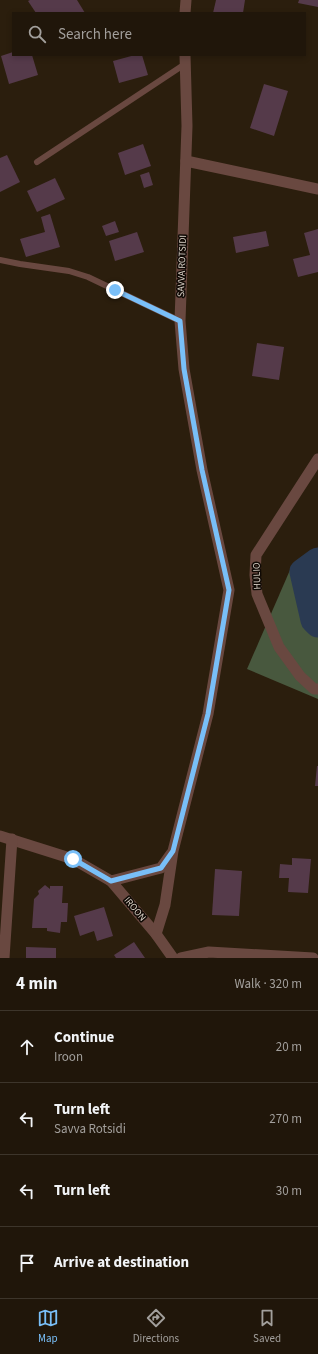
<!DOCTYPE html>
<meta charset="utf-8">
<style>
body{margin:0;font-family:"Source Sans 3",sans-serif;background:#2d2318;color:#f1f3f6}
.stop{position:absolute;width:12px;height:12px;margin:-9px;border:3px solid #79bff8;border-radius:50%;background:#fff}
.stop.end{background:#79bff8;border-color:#fff;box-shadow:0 1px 4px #0008}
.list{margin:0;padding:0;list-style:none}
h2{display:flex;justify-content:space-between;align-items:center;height:52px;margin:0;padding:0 16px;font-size:17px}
h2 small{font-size:13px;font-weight:400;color:#a29f9c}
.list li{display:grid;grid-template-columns:26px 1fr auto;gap:12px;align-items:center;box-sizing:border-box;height:72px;padding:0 16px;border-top:1px solid #3d352b}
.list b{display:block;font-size:15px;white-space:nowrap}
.list p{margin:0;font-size:13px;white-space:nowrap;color:#a29f9c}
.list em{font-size:13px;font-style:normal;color:#a29f9c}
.icon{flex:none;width:22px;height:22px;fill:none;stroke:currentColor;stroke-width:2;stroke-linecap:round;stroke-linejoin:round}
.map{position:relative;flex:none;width:318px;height:958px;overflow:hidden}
.search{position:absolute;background:#20160a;box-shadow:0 2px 6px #0003;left:12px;right:12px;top:12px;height:44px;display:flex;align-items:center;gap:10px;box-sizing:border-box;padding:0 14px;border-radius:0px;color:#a29f9c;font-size:15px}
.sheet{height:340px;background:#20160a}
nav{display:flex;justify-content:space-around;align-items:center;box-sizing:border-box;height:56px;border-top:1px solid #3d352b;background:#20160a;font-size:11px;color:#a29f9c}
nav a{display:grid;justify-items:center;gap:2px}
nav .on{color:#79bff8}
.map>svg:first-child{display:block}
</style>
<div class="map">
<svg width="318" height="958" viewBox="0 0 318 958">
<rect width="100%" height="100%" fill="#2b1e0d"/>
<path fill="#48583e" d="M318,550V699L247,669L290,570Z"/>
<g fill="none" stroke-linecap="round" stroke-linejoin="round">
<path stroke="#2a3a52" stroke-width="27" d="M318,561L303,572L314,620L318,624"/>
</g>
<g fill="#553a4a">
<path d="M30,0H77L85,13H36L28,1Z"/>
<path d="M216,0H245L243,13H213Z"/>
<path d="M299,0H318V7L298,3Z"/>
<path d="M13,52V55H32L38,75L9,84L1,56Z"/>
<path d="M135,55H142L148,75L119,83L113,61Z"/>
<path d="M264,84L288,91L274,136L250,128Z"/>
<path d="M143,144L151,166L125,175L118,153Z"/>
<path d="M7,155L20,182L0,192V158Z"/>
<path d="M149,172L153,185L144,188L140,175Z"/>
<path d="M55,178L65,199L37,212L27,191Z"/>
<path d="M50,214L60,247L26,257L20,239L45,232L41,217Z"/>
<path d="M115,221L119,232L106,236L102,226Z"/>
<path d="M318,229V272L298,277L293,259L310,255L304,233Z"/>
<path d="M266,231L269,246L236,253L233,237Z"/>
<path d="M137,232L144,252L115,261L109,241Z"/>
<path d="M257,343L284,347L279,380L252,376Z"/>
<path d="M317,766H318V786H315Z"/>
<path d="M292,858L311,859L308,893L288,892L289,878H279L280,864L292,865Z"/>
<path d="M215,869L242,871L239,916L212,915Z"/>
<path d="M45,885L50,889V886H63L62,903H68L67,922H61L60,933L47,931V928H32L34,899L39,894L38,891Z"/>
<path d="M104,907L113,936L97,941L94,931L80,936L74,916Z"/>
<path d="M134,942L145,958H116L114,955Z"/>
<path d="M26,947L56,948V958H26Z"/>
</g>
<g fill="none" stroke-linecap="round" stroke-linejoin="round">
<g stroke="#694840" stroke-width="6">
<path d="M37,162L185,64"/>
<path d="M0,260L20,264L69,271L88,277L180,321"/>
</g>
<g stroke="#694840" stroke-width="11">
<path d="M185,13L186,0"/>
<path d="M186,161L318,189"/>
<path d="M318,459L256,555L255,575L257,594L279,647L300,676L314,689H318"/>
<path d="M0,836L73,859L111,881L156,934L173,958"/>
<path d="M111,881L161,868L171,854"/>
<path d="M156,934L165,905L173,851L208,714L229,590L202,470L184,369L180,321L187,126L185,55"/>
<path d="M4,958L12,839"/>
<path d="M181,958L209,952L313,958"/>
</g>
</g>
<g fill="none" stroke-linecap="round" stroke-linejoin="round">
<path stroke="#79bff8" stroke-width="5" d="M73,859L111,881L161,868L173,851L208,714L229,590L202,470L184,369L180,321L115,290"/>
</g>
<g text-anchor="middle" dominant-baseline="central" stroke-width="3" stroke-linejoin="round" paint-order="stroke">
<g font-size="10" fill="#dcd3c9" stroke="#0f0904">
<text transform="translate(182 266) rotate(-88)">SAVVA ROTSIDI</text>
<text transform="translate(257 576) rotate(-92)">HULIO</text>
<text transform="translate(135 909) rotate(50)">IROON</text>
</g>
</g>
</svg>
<div class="stop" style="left:73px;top:859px"></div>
<div class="stop end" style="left:115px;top:290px"></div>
<div class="search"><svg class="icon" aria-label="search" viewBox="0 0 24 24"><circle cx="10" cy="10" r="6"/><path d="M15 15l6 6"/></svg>Search here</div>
</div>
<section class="sheet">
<h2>4 min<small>Walk · 320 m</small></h2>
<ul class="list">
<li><svg class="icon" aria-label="ahead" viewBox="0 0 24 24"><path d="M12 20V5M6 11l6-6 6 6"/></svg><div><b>Continue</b><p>Iroon</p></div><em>20 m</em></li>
<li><svg class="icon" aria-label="left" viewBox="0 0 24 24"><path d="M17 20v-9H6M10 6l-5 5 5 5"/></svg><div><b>Turn left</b><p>Savva Rotsidi</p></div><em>270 m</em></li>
<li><svg class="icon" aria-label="left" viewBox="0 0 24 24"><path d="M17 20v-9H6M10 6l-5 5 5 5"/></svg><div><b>Turn left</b></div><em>30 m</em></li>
<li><svg class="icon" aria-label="arrive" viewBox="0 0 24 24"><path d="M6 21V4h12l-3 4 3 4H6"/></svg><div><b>Arrive at destination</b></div></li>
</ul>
</section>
<nav>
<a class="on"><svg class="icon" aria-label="map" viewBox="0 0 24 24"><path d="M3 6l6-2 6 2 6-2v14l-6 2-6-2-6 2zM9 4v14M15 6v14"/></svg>Map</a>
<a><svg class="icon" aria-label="directions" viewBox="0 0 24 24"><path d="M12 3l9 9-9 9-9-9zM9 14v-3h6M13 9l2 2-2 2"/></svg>Directions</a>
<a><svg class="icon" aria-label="saved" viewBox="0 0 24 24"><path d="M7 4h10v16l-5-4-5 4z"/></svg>Saved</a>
</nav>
